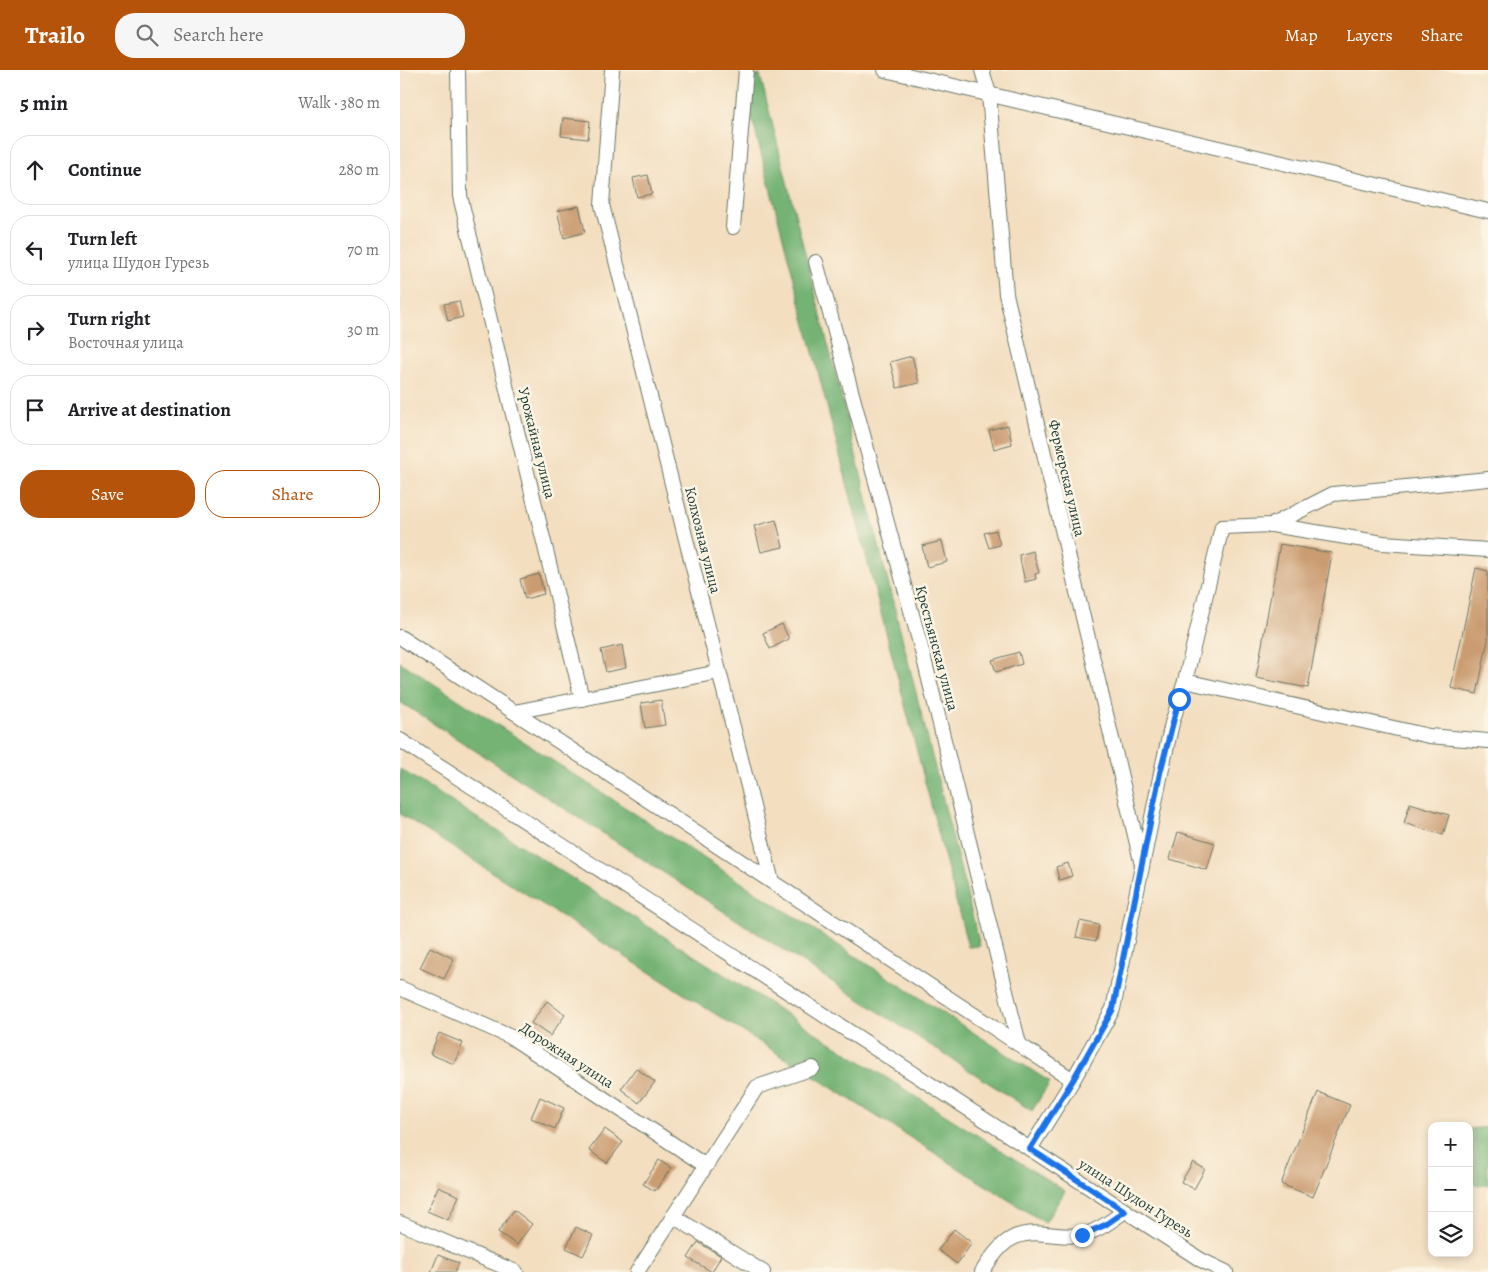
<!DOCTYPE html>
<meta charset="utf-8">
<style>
body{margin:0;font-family:Alegreya,serif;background:#f6f6f6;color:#202124}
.controls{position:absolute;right:15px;bottom:15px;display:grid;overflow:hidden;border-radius:10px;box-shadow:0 2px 8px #0003}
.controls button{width:45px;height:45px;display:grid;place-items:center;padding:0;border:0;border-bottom:1px solid #e0e0e0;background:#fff;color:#202124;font:25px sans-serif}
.stop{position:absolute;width:15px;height:15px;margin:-11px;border:4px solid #1a73e8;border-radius:50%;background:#fff}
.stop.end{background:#1a73e8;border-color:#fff;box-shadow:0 1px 5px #0008}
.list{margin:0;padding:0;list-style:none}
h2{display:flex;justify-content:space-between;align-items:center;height:65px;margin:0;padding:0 20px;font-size:21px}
h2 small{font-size:16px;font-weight:400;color:#757577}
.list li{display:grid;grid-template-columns:32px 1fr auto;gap:15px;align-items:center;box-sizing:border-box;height:70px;margin:0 10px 10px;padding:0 10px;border:1px solid #e0e0e0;border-radius:20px}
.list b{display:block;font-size:19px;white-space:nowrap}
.list p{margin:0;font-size:16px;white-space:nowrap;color:#757577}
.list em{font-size:16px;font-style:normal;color:#757577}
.actions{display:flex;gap:10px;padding:15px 20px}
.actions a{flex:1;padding:11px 0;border:1px solid #b45309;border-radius:20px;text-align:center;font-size:18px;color:#b45309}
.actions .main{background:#b45309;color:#fff}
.icon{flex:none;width:28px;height:28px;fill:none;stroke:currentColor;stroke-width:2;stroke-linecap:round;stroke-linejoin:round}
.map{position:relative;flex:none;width:1088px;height:1202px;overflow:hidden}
header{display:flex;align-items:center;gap:30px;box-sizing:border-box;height:70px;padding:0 25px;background:#b45309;color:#fff}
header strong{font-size:24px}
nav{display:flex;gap:28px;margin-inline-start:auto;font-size:18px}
.search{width:350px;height:45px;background:#f6f6f6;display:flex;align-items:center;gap:12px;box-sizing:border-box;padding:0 18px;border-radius:20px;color:#757577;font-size:19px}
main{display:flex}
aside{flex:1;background:#fff}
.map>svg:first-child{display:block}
</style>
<header>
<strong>Trailo</strong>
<div class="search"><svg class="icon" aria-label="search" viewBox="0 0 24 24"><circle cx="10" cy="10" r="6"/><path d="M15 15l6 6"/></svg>Search here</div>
<nav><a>Map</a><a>Layers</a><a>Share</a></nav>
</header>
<main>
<aside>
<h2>5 min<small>Walk · 380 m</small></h2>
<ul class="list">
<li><svg class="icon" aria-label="ahead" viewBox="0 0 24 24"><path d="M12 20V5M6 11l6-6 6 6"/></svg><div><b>Continue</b></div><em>280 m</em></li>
<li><svg class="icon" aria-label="left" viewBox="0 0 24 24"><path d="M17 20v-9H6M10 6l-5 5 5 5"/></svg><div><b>Turn left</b><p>улица Шудон Гурезь</p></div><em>70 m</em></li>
<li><svg class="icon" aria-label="right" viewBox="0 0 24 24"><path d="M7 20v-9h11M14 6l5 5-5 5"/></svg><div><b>Turn right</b><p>Восточная улица</p></div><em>30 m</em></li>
<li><svg class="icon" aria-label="arrive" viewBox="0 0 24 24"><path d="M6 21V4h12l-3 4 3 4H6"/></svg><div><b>Arrive at destination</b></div></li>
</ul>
<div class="actions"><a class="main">Save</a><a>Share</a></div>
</aside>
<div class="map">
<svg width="1088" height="1202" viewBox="0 0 1088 1202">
<rect width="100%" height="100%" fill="#fcf5e5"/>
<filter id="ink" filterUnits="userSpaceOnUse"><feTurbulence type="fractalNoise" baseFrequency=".02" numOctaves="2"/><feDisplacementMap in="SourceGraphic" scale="10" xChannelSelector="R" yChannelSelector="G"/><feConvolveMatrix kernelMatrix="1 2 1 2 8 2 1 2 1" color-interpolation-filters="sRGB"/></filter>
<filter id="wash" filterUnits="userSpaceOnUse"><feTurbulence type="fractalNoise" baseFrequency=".0096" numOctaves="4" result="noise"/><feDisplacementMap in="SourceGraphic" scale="20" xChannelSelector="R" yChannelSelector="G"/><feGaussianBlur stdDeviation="1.12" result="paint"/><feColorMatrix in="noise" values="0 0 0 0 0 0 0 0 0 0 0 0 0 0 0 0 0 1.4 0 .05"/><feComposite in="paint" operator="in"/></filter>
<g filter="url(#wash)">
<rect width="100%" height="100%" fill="#f3dec0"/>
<g fill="#74b374" stroke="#4a7854">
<path d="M360,5L580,876L568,877L342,10Z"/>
<path d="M0,592L650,1012L632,1041L0,632Z"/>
<path d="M0,699L665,1121L645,1153L0,744Z"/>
<path d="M1088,1057V1115H1069L1070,1059Z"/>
</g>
<g id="blocks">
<g fill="#ca9c71">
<path d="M163,48L190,51L188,69L161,66Z"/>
<path d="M248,105L252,124L237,127L233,108Z"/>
<path d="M179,136L185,162L164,168L157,141Z"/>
<path d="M59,231L63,247L48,251L44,234Z"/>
<path d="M512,286L519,313L497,318L490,292Z"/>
<path d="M608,355L612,374L594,379L589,360Z"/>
<path d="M376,450L383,477L361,482L354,456Z"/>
<path d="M596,460L600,475L589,478L584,463Z"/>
<path d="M542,471L547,492L527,497L522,476Z"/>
<path d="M880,474L932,483L908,618L856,608Z"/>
<path d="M633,481L639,503L635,504L636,509L625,512L619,485Z"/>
<path d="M1076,498L1088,501V570L1077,624L1051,618Z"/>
<path d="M139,504L144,524L125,529L120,509Z"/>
<path d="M382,554L389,569L370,579L363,563Z"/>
<path d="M222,575L226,598L206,602L201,580Z"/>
<path d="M619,582L622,594L596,602L592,590Z"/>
<path d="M261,630L265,655L245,658L241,633Z"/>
<path d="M1010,733L1049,745L1043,765L1004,753Z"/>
<path d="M778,762L815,773L807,800L770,789Z"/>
<path d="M668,793L672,806L659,810L656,797Z"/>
<path d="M680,851L699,855L696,871L676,867Z"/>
<path d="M30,877L54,889L44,909L20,898Z"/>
<path d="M147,931L165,945L150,966L131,953Z"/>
<path d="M39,963L63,973L54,994L30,984Z"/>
<path d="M236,998L255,1012L239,1033L221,1019Z"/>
<path d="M918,1022L950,1035L913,1127L881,1114Z"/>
<path d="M140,1027L164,1038L155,1059L131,1048Z"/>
<path d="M205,1059L223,1072L207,1093L189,1080Z"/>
<path d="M259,1090L271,1098L255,1121L243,1114Z"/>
<path d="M793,1092L805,1099L794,1119L781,1112Z"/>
<path d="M38,1117L59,1126L48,1150L27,1141Z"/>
<path d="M114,1140L132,1154L117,1175L98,1162Z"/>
<path d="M176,1157L193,1165L183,1186L166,1178Z"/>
<path d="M554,1159L572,1173L557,1194L538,1180Z"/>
<path d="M298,1172L321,1186L312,1202L288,1188Z"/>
<path d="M38,1185L59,1193L55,1202H31Z"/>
</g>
</g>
</g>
<g filter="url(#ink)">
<use href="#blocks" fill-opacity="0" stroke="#697565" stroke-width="1"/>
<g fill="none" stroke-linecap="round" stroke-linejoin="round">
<defs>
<g id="minor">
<path d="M58,0L60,126L182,629"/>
<path d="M212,0L202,135L372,812"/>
<path d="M485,0L1088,141"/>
<path d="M582,0L589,24L606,224L742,795"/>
<path d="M333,157L346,0"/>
<path d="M416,192L522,581L619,974"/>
<path d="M872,455L983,473L1088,480"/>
<path d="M0,567L673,1010"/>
<path d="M785,611L822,457L872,455L933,424L1088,409"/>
<path d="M114,642L319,602"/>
<path d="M0,670L801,1190L826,1202"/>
<path d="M0,918L111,967L306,1096"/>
<path d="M630,1079L673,1010L713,939L761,703L772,653L785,611L1029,666L1088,671"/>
<path d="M273,1146L363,1202"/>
<path d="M0,1153L116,1202"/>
<path d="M237,1202L357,1017L413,998"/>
<path d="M582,1202C599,1175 612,1159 646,1164C658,1165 669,1167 681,1165C697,1162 712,1150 725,1141"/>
</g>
</defs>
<use href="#minor" stroke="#697565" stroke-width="16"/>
<use href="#minor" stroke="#fff" stroke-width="14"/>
</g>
</g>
<g fill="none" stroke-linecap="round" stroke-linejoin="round" filter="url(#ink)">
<path stroke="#1a73e8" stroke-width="6" d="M682,1165L705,1155L725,1141L630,1079L673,1010L713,939L760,703L779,629"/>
</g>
<g text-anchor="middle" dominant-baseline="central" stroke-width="5" stroke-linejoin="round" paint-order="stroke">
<g font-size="15" fill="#1f3d34" stroke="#fcf5e5">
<text transform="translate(137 373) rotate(76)">Урожайная улица</text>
<text transform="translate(667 408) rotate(77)">Фермерская улица</text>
<text transform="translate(303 470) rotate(76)">Колхозная улица</text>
<text transform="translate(537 578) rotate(75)">Крестьянская улица</text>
<text transform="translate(167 985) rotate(33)">Дорожная улица</text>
<text transform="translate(736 1128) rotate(33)">улица Шудон Гурезь</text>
</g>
</g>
</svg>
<div class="controls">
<button>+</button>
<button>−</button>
<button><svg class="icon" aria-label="layers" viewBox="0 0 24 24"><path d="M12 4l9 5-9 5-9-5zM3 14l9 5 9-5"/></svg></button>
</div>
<div class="stop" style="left:779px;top:629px"></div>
<div class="stop end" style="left:682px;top:1165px"></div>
</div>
</main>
